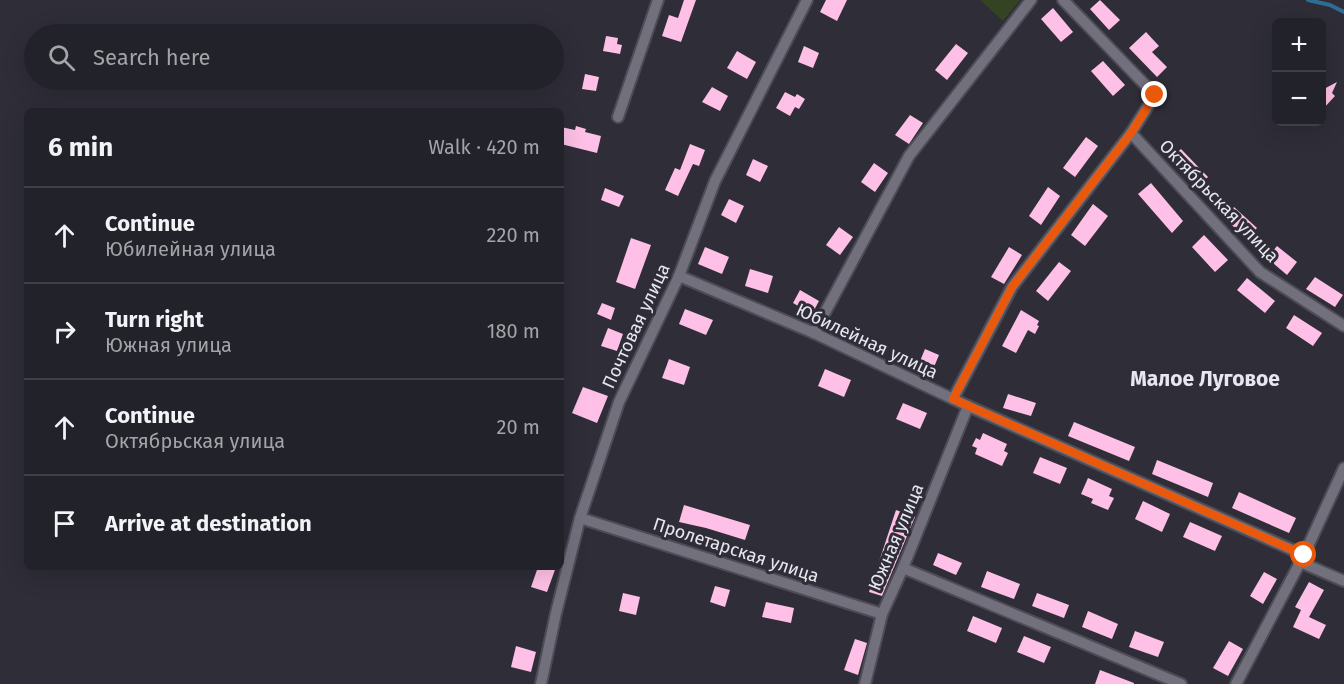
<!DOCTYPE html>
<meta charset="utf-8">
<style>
body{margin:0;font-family:"Fira Sans",sans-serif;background:#2a2a32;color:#f1f3f6}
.controls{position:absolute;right:18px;top:18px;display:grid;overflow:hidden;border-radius:9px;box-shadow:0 6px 24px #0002}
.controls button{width:54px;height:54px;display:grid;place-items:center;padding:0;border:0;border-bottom:2px solid #3f3f47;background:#22222a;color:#f1f3f6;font:30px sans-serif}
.stop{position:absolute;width:18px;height:18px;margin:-14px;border:4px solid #ea580c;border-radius:50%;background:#fff}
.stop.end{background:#ea580c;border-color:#fff;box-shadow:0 2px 6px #0008}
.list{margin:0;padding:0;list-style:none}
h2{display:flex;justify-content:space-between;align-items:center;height:78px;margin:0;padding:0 24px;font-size:26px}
h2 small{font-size:20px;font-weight:400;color:#a2a4a8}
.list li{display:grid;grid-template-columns:39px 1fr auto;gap:18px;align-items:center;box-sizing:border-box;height:96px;padding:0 24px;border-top:2px solid #3f3f47}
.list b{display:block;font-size:22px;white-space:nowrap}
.list p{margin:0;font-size:20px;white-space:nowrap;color:#a2a4a8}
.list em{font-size:20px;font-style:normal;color:#a2a4a8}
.icon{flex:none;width:33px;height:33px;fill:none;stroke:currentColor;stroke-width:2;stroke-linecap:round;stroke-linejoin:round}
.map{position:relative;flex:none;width:1344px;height:684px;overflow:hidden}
.search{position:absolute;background:#22222a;box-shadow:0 6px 24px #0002;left:24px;top:24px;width:540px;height:66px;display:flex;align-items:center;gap:15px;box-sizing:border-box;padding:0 21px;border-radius:33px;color:#a2a4a8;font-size:22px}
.panel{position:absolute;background:#22222a;box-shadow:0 6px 24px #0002;left:24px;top:108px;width:540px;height:462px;border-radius:9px}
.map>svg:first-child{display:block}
</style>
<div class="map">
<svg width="1344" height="684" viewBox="0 0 1344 684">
<rect width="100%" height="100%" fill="#2e2d38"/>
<path fill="#344321" d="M980,0H1020L1003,21Z"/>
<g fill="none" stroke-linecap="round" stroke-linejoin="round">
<path stroke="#306d92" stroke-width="4" d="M1308,0L1330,5L1344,12"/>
</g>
<g fill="#fec0e6">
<path d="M684,0H696L681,42L662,36L669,15L678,18Z"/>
<path d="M826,0H847L837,21L820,12Z"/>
<path d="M1100,0L1120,20L1109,30L1090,9Z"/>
<path d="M1053,8L1073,32L1061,42L1041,19Z"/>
<path d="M1146,32L1159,46L1152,52L1167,67L1157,77L1129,48Z"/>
<path d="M606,36L618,38L617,44L622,45L620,54L603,51Z"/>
<path d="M956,44L968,53L947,80L935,70Z"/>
<path d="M804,46L819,53L813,68L798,62Z"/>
<path d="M737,51L756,62L747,79L727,68Z"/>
<path d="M1103,61L1125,85L1113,96L1091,71Z"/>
<path d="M585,74L599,77L596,91L582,89Z"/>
<path d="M1337,82L1332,93L1335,96L1322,110V90Z"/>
<path d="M712,87L728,96L720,111L702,102Z"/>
<path d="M785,92L795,97L797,94L805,99L799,109L795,107L790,116L776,108Z"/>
<path d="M910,115L923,123L909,144L895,135Z"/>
<path d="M576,126L586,129L585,132L601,136L597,153L561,144V127L575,130Z"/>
<path d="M1086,137L1098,146L1075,177L1063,168Z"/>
<path d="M690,144L705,150L699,166L693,164L678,196L665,190L675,168L680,170Z"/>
<path d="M1181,149L1208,177L1197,188L1170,159Z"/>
<path d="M753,159L768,166L760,182L746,175Z"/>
<path d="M874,163L888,173L875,192L861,182Z"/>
<path d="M1151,183L1183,221L1172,233L1138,194Z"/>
<path d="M1048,187L1060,196L1041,225L1029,216Z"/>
<path d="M605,188L624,196L619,207L601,200Z"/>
<path d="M729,199L744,206L736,223L721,215Z"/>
<path d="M1093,204L1108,216L1085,246L1071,235Z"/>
<path d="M1234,207L1257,228L1247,239L1224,218Z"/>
<path d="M839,227L853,237L840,255L826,245Z"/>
<path d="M1204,235L1228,260L1215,272L1192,247Z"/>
<path d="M631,238L651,245L635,289L616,282Z"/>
<path d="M1277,246L1297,262L1287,275L1267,258Z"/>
<path d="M705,247L729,257L722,274L698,264Z"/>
<path d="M1009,247L1022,255L1004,284L991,277Z"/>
<path d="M1059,262L1071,271L1048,301L1036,291Z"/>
<path d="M750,269L773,276L768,293L745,286Z"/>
<path d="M1315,277L1343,295L1335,307L1306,289Z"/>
<path d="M1247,278L1275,301L1265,313L1237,290Z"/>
<path d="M800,290L819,301L812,314L793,303Z"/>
<path d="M602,303L615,308L611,320L597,314Z"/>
<path d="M685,309L713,320L706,335L679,324Z"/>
<path d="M1021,310L1039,321L1037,325L1039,326L1035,334L1028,330L1016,353L1002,346Z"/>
<path d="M1294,315L1322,333L1313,346L1286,328Z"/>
<path d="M608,328L623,334L617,351L601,346Z"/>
<path d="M925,349L939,355L934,367L920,361Z"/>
<path d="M669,359L690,367L684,385L662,378Z"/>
<path d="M825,369L851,380L844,397L818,386Z"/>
<path d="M583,387L608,396L597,423L572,413Z"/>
<path d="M1008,394L1036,403L1031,416L1003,408Z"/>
<path d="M903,403L927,413L920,429L896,419Z"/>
<path d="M1074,422L1135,447L1129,461L1068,436Z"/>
<path d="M983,433L1007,444L1004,451L1008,453L1002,466L975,454L977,448L972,446L976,438L980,440Z"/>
<path d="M1040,457L1067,468L1060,484L1033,473Z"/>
<path d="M1157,460L1213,483L1208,497L1152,474Z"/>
<path d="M1088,478L1112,489L1109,496L1114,498L1108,510L1091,503L1093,499L1081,494Z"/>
<path d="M1239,492L1296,518L1289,533L1232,508Z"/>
<path d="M1143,501L1170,514L1162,532L1135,519Z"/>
<path d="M684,505L750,525L745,540L706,528L679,522Z"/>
<path d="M896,510L915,517L882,596L869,592Z"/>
<path d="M1190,522L1222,536L1215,551L1183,537Z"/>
<path d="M938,553L962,563L956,575L933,565Z"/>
<path d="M538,567H556L547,592L531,587Z"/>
<path d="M987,571L1020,584L1014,599L981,587Z"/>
<path d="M1264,572L1277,579L1263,604L1250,596Z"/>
<path d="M1309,582L1324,590L1309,617L1326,625L1319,639L1293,627L1301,610L1295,607Z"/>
<path d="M715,586L730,590L725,607L710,602Z"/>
<path d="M623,593L640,597L636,615L619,611Z"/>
<path d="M1037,593L1069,605L1064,618L1032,606Z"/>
<path d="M766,602L794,608L791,623L762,617Z"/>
<path d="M1088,611L1118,624L1112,639L1082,627Z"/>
<path d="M973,616L1002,628L996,643L967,631Z"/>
<path d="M1135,631L1164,642L1158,657L1129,647Z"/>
<path d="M1024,636L1051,647L1044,663L1017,652Z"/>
<path d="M855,639L867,643L858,675L844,670Z"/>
<path d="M1229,641L1243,649L1228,676L1213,668Z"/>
<path d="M516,646L536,652L531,672L511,667Z"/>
<path d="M1100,670L1134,683V684H1095Z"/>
</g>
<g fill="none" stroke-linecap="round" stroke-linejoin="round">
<defs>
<g id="street">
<path d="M1063,0L1155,95L1131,133L1260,272L1344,326"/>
<path d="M618,117L658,0"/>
<path d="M679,276L814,333L968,406L1304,555"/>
<path d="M814,333L909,156L1031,0"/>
<path d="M953,399L1012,287L1131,133"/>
<path d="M580,518L882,614"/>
<path d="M1300,562L1344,581"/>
<path d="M903,568L1181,684"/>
<path d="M541,684L556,613L580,518L619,402L679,276L715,181L807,0"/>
<path d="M865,684L882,614L903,568L968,406"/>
<path d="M1236,684L1304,555L1344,468"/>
</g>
</defs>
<use href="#street" stroke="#4d4c55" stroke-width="14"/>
<use href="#street" stroke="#73707e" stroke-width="10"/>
</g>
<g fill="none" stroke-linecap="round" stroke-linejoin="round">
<path stroke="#ea580c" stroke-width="8" d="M1155,95L1131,133L1012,287L953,399L1304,555"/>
</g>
<g text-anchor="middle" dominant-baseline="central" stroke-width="6" stroke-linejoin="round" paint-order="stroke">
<g font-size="18" fill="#e8e7ef" stroke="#2e2d38">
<text transform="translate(1219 201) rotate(46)">Октябрьская улица</text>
<text transform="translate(636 326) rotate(-65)">Почтовая улица</text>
<text transform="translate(867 341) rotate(25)">Юбилейная улица</text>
<text transform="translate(896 537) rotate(-67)">Южная улица</text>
<text transform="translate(736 550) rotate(18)">Пролетарская улица</text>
</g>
<g font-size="21" font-weight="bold" fill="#e8e7ef" stroke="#2e2d38">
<text x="1205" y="379">Малое Луговое</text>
</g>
</g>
</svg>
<div class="controls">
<button>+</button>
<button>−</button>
</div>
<div class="stop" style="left:1304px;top:555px"></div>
<div class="stop end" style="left:1155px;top:95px"></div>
<div class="search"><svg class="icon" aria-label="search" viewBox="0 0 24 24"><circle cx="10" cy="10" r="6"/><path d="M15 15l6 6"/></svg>Search here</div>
<section class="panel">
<h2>6 min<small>Walk · 420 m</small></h2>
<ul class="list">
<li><svg class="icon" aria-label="ahead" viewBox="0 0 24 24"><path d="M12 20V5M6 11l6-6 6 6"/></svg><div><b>Continue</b><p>Юбилейная улица</p></div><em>220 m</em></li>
<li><svg class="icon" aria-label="right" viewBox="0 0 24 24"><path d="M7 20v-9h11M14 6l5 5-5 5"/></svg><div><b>Turn right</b><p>Южная улица</p></div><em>180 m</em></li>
<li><svg class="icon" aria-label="ahead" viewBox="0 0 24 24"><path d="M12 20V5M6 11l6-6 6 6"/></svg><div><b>Continue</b><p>Октябрьская улица</p></div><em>20 m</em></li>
<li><svg class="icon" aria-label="arrive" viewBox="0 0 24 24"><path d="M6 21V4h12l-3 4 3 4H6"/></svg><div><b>Arrive at destination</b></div></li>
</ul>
</section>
</div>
